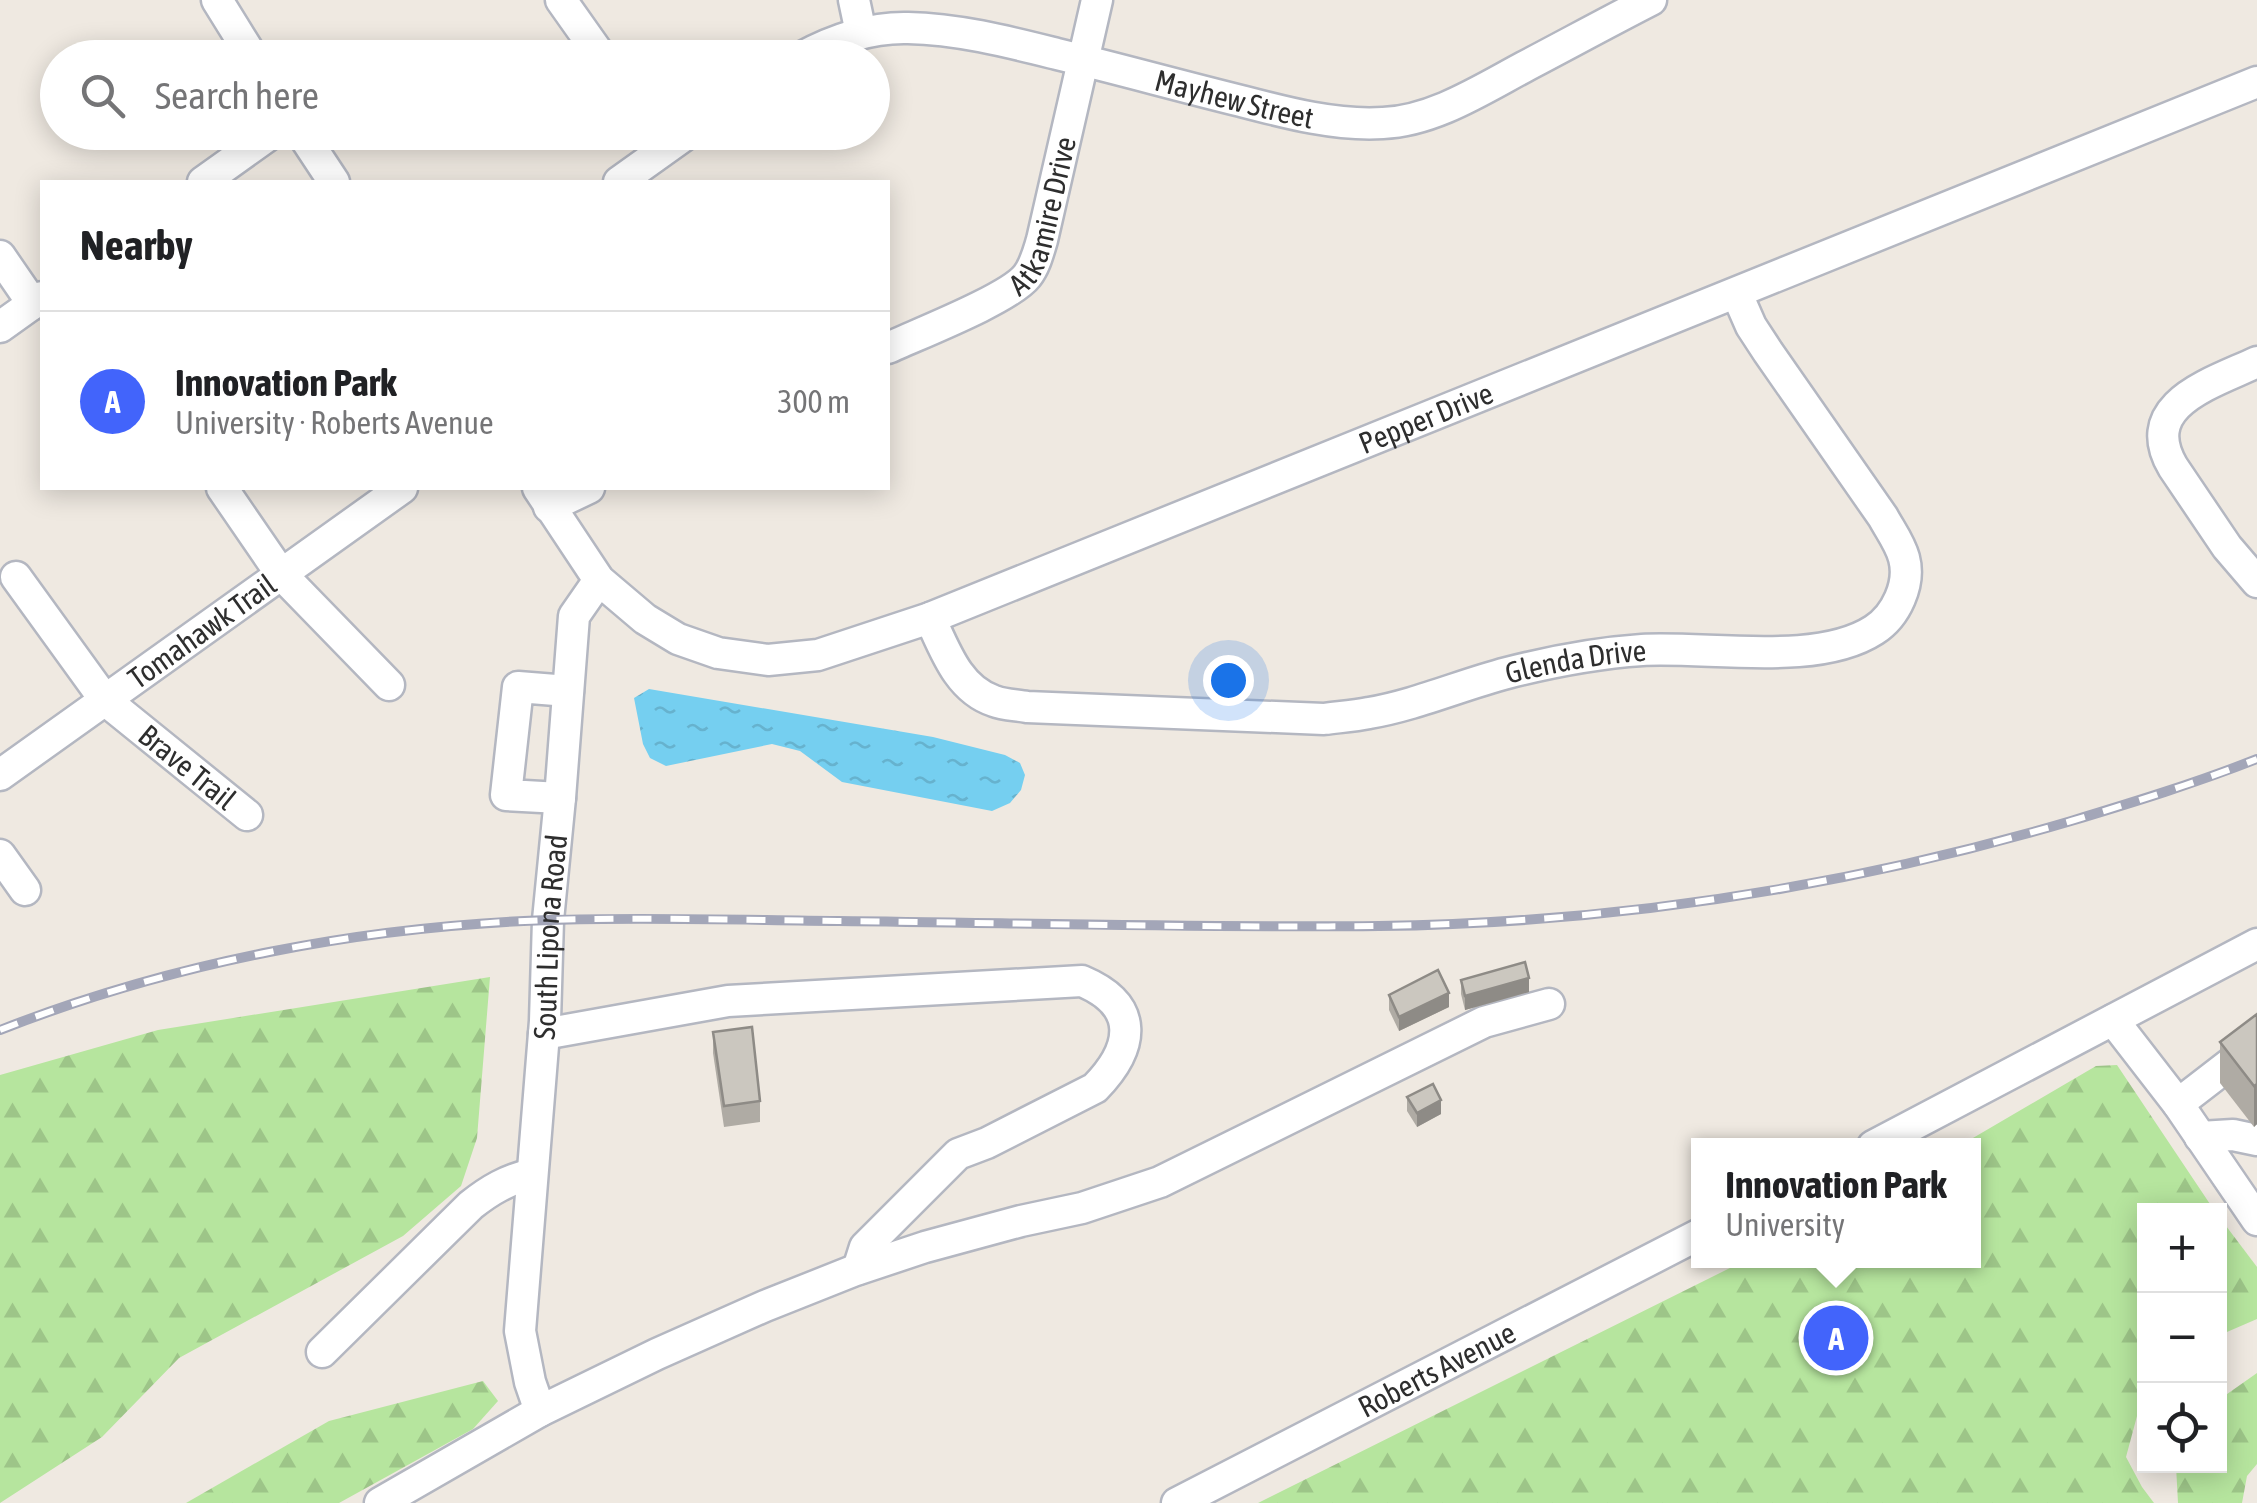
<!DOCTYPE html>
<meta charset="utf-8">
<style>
body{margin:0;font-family:"Asap Condensed",sans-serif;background:#f2f2f2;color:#202124}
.controls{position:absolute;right:30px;bottom:30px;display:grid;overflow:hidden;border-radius:0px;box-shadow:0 5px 25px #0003}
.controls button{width:90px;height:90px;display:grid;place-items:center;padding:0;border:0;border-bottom:2px solid #e0e0e0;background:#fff;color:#202124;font:50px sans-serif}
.you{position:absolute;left:1228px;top:680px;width:35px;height:35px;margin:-25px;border:8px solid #fff;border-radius:50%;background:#1a73e8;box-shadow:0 0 0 15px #1a73e833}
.badge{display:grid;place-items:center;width:65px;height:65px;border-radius:50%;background:#4264fb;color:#fff;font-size:32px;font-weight:700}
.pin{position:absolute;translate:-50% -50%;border:5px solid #fff;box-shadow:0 2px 10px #0006}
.popup{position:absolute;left:1691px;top:1138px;width:290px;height:130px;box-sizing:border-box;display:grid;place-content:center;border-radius:0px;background:#fff;filter:drop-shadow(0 2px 8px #0005);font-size:32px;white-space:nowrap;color:#757577}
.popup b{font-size:38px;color:#202124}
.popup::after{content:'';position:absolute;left:50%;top:100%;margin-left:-20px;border:20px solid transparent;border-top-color:#fff}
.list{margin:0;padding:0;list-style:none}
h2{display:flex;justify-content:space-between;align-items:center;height:130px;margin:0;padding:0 40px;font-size:42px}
h2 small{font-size:32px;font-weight:400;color:#757577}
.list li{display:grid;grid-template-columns:65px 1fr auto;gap:30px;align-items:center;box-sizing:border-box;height:180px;padding:0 40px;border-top:2px solid #e0e0e0}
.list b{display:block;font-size:38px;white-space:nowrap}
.list p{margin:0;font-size:32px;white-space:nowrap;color:#757577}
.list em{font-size:32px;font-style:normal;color:#757577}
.icon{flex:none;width:55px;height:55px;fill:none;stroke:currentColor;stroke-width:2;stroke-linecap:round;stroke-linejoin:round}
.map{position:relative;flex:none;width:2257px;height:1503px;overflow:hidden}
.search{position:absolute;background:#fff;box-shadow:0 5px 25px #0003;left:40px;top:40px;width:850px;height:110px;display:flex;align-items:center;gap:25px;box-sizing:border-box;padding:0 35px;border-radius:55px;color:#757577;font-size:38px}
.panel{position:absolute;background:#fff;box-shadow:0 5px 25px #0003;left:40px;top:180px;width:850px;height:310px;border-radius:0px}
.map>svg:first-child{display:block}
</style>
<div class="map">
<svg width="2257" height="1503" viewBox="0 0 2257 1503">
<defs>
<pattern id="forest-firs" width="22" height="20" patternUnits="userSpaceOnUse" patternTransform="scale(2.5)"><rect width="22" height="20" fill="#b6e59e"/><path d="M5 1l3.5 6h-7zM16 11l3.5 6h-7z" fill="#9dc588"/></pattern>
<pattern id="water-ripples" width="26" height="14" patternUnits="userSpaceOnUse" patternTransform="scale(2.5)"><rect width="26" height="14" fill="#75cff0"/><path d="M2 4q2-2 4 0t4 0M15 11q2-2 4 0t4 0" fill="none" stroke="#66b2ce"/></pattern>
</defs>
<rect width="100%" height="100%" fill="#efe9e1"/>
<g fill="url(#forest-firs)">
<path d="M490,977L477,1138L461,1186L403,1236L179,1358L102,1437L0,1503V1075L158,1030Z"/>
<path d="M2117,1065L2214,1210H2144V1390L2126,1457L2142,1487L2154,1503H1258L1744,1261L1974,1260V1146L1961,1145L2096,1066Z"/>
<path d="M2220,1218L2257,1267V1319L2220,1335Z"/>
<path d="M2257,1373V1464L2247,1476L2242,1503H2178L2176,1466H2220V1399Z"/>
<path d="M483,1381L498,1401L473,1429L339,1503H186L329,1421Z"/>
</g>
<path fill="url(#water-ripples)" d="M649,689L933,737L1005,755L1020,763L1025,775L1021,790L1010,803L992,811L842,782L800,751L772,744L666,766L650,758L643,744L634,698Z"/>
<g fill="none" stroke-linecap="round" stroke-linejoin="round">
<defs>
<g id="minor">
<path d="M217,0L253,58"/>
<path d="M561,0L602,58"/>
<path d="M854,0L861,33"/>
<path id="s1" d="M800,58C833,40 870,27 908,28C959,29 1009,42 1057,54C1119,69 1180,86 1241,101C1287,113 1336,126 1383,123C1433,121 1481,90 1524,67C1566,45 1608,22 1651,0"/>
<path d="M301,132L334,182"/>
<path d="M203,182L273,132"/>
<path d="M619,182L689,132"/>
<path d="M0,256L33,304"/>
<path d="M0,327L42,297"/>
<path id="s2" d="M888,348C918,334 1009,299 1027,276C1035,266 1038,253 1042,240L1097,0"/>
<path d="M2257,362C2213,383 2136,404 2173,467L2227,547L2257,582"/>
<path d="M222,488L281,574L389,685"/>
<path id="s3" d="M538,488L599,580L645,619L678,639L718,653L768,660L818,655L930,618L2257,82"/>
<path d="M549,507L589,488"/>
<path id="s4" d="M16,577L105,700L247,815"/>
<path id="s5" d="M930,618C945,650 958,689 994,701C1004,705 1016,705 1027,707L1324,719C1339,717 1354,716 1369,713C1416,705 1461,685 1507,673C1550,662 1598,653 1642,650C1708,646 1817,667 1874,630C1896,616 1911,584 1904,558C1900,543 1890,530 1883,517L1768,352L1751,326L1737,294"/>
<path id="s6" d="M0,775L402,488"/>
<path d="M560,798L506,795L518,687L568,691"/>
<path d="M0,855L25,890"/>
<path d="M2113,1020L2178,1104L2257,1220"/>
<path d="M544,1034L728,1001L1082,981C1141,1006 1134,1048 1095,1088L987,1143L958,1154L865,1247L858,1269"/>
<path d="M2178,1104L2257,1043"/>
<path d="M2200,1137L2233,1135L2257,1140"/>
<path d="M1873,1146L2257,944"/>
<path d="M322,1352L471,1205C490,1190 507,1180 532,1174"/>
<path id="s7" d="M540,1411L530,1382L520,1331L545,1021L548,920L560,798L574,616L599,580"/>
<path d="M380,1503L540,1411L657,1354L765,1306L853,1271L925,1247L1021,1221L1082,1208L1160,1182L1484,1022L1549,1004"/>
<path id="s8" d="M1177,1503L1698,1235"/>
</g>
</defs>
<use href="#minor" stroke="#b4b7c1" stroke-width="35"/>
<use href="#minor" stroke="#fff" stroke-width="30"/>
<defs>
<path id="rail" d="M0,1030C174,962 364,926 550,920C646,917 742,920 838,921C1019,923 1199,928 1379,926C1613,923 1847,887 2071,821C2134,802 2196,783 2257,759"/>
</defs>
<use href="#rail" stroke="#a3a6b8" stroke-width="10"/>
<use href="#rail" stroke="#fff" stroke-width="6" stroke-dasharray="19" stroke-linecap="butt"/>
</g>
<g fill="#afaba4">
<path d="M1461,980L1529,992L1465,1010L1461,994Z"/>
<path d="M1389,995L1449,1007L1399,1031L1389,1010Z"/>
<path d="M2257,1014V1124L2254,1127L2220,1083V1042Z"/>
<path d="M713,1032L760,1101V1122L724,1127L713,1053Z"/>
<path d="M1407,1097L1441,1114L1417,1127L1407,1111Z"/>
</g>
<g fill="#8e8b86">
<path d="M1529,978V992L1465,1010V996Z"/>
<path d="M1449,993V1007L1399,1031V1017Z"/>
<path d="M2257,1084V1124L2254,1127V1086Z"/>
<path d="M1441,1100V1114L1417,1127V1113Z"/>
</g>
<g fill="#cbc7bf" stroke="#8e8b86" stroke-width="2.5">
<path d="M1525,962L1529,978L1465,996L1461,980Z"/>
<path d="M1438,970L1449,993L1399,1017L1389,995Z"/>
<path d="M2257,1014V1084L2254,1086L2220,1042Z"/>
<path d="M752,1027L760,1101L724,1106L713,1032Z"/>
<path d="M1433,1084L1441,1100L1417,1113L1407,1097Z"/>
</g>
<g text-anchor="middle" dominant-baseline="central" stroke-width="8" stroke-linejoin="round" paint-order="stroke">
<g font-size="30" fill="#2e2e2e" stroke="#fff">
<text stroke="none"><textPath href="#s1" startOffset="448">Mayhew Street</textPath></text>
<text stroke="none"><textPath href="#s2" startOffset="220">Atkamire Drive</textPath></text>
<text stroke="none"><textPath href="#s3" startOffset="1005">Pepper Drive</textPath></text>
<text stroke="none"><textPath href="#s6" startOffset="248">Tomahawk Trail</textPath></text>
<text stroke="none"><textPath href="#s5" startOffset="698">Glenda Drive</textPath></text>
<text stroke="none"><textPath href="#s4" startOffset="258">Brave Trail</textPath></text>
<text stroke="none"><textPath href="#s7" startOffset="478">South Lipona Road</textPath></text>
<text stroke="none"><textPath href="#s8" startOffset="292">Roberts Avenue</textPath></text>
</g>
</g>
</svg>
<div class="controls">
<button>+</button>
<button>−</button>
<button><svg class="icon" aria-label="locate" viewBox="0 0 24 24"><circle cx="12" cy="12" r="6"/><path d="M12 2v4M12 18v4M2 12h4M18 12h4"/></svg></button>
</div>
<div class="you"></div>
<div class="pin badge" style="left:1836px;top:1338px">A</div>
<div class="popup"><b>Innovation Park</b>University</div>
<div class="search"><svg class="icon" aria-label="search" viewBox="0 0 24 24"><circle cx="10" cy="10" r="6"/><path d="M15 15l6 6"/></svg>Search here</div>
<section class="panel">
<h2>Nearby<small></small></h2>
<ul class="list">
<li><span class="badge">A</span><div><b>Innovation Park</b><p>University · Roberts Avenue</p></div><em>300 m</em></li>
</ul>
</section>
</div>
